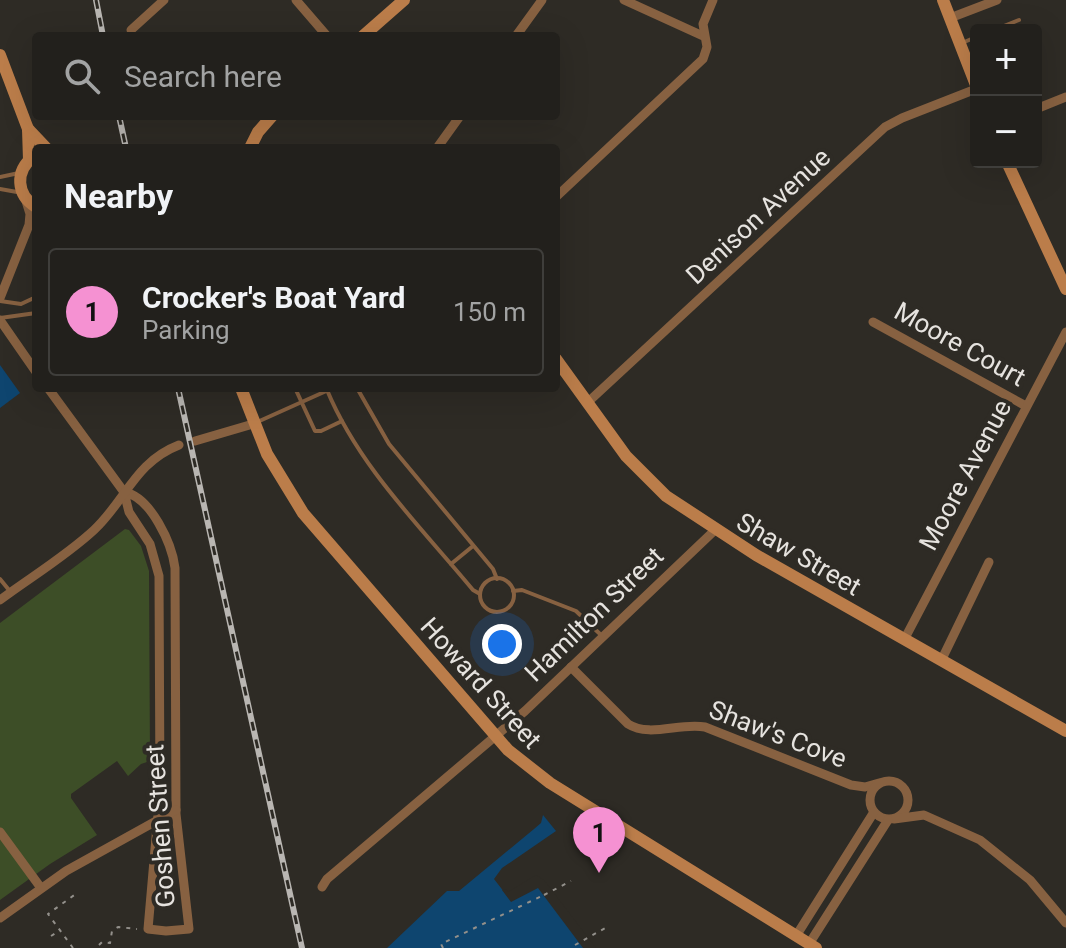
<!DOCTYPE html>
<meta charset="utf-8">
<style>
body{margin:0;font-family:Roboto,sans-serif;background:#2e2d29;color:#f1f3f6}
.controls{position:absolute;right:24px;top:24px;display:grid;overflow:hidden;border-radius:8px;box-shadow:0 8px 32px #0002}
.controls button{width:72px;height:72px;display:grid;place-items:center;padding:0;border:0;border-bottom:2px solid #3f3e3b;background:#22201c;color:#f1f3f6;font:40px sans-serif}
.you{position:absolute;left:502px;top:644px;width:28px;height:28px;margin:-20px;border:6px solid #fff;border-radius:50%;background:#1a73e8;box-shadow:0 0 0 12px #1a73e833}
.badge{display:grid;place-items:center;width:52px;height:52px;border-radius:50%;background:#f591d2;color:#111;font-size:26px;font-weight:700}
.pin{position:absolute;translate:-50% -66px;filter:drop-shadow(0 2px 4px #0008)}
.pin::after{content:'';position:absolute;top:42px;width:28px;height:24px;background:inherit;clip-path:polygon(0 0,100% 0,50% 100%)}
.list{margin:0;padding:0;list-style:none}
h2{display:flex;justify-content:space-between;align-items:center;height:104px;margin:0;padding:0 32px;font-size:34px}
h2 small{font-size:26px;font-weight:400;color:#a2a3a3}
.list li{display:grid;grid-template-columns:52px 1fr auto;gap:24px;align-items:center;box-sizing:border-box;height:128px;margin:0 16px 16px;padding:0 16px;border:2px solid #3f3e3b;border-radius:8px}
.list b{display:block;font-size:30px;white-space:nowrap}
.list p{margin:0;font-size:26px;white-space:nowrap;color:#a2a3a3}
.list em{font-size:26px;font-style:normal;color:#a2a3a3}
.icon{flex:none;width:44px;height:44px;fill:none;stroke:currentColor;stroke-width:2;stroke-linecap:round;stroke-linejoin:round}
.map{position:relative;flex:none;width:1066px;height:948px;overflow:hidden}
.search{position:absolute;background:#22201c;box-shadow:0 8px 32px #0002;left:32px;top:32px;width:528px;height:88px;display:flex;align-items:center;gap:20px;box-sizing:border-box;padding:0 28px;border-radius:8px;color:#a2a3a3;font-size:30px}
.panel{position:absolute;background:#22201c;box-shadow:0 8px 32px #0002;left:32px;top:144px;width:528px;height:248px;border-radius:8px}
.map>svg:first-child{display:block}
</style>
<div class="map">
<svg width="1066" height="948" viewBox="0 0 1066 948">
<rect width="100%" height="100%" fill="#2e2b25"/>
<path fill="#3d4e27" d="M125,529L129,530L141,546L149,571L150,761L141,764L128,776L117,761L71,794V798L97,835L50,864L0,900V623Z"/>
<g fill="#0e456f">
<path d="M0,365L20,393L0,408Z"/>
<path d="M543,815L556,831L502,868L494,879L508,897L533,880L592,948H387L447,891H459L534,829L541,823Z"/>
</g>
<path fill="#2e2b25" d="M536,875L544,880L596,948H583L538,888L511,902L502,890L506,889L508,892Z"/>
<g fill="none" stroke-linecap="round" stroke-linejoin="round">
<g stroke="#93908b" stroke-width="2" stroke-dasharray="4 6" stroke-linecap="butt">
<path d="M544,895L571,881"/>
<path d="M51,936L59,931"/>
<path d="M99,945L102,942L110,943L112,931L118,927L137,929"/>
<path d="M575,945L607,927"/>
<path d="M73,948L48,914L77,893"/>
<path d="M443,948L441,944L544,895"/>
</g>
<g stroke="#876141" stroke-width="4">
<path d="M994,30L1019,20"/>
<path d="M962,43L976,37"/>
<path d="M0,177L19,173"/>
<path d="M0,189L17,192"/>
<path d="M36,280V294"/>
<path d="M0,301L21,304L36,297"/>
<path d="M0,318L36,313"/>
<path d="M295,388L315,431H321L342,421"/>
<path d="M357,388L389,444L493,569L497,579"/>
<path d="M327,390C359,467 421,527 473,590L480,594"/>
<path d="M255,423L333,388"/>
<path d="M451,564L473,546"/>
<circle cx="497" cy="595" r="17"/>
<path d="M0,579L9,590"/>
<path d="M513,591L522,590L576,611L601,635"/>
</g>
<g stroke="#876141" stroke-width="9">
<path d="M296,0L327,36"/>
<path d="M624,0L703,36"/>
<path d="M950,18L997,0"/>
<path d="M131,30L164,0"/>
<path d="M516,36L542,0"/>
<path d="M1036,109L1066,97"/>
<path d="M437,148L460,116"/>
<path d="M556,197L703,59L707,47L703,24L713,0"/>
<path d="M0,298L29,225L30,214L25,198"/>
<path d="M0,320L36,372"/>
<path d="M873,322L1026,406"/>
<path d="M48,388L124,492L129,512L150,544L159,576L160,792L148,929L166,931L189,929L176,814L175,568C172,544 151,497 124,492"/>
<path d="M587,403L885,127L902,118L976,89"/>
<path d="M195,441L253,424"/>
<path d="M0,600C31,577 66,556 94,530C126,500 135,462 179,445"/>
<path d="M904,640L1066,332"/>
<path d="M941,661L989,562"/>
<path d="M571,667L628,724C650,738 680,722 705,727L851,785L865,787L879,783"/>
<circle cx="889" cy="800" r="19"/>
<path d="M894,819L924,815L980,840L1030,880L1066,923"/>
<path d="M0,832L41,888"/>
<path d="M322,887L327,879L525,711L715,530"/>
<path d="M0,918L66,871L176,810"/>
<path d="M796,936L874,812"/>
<path d="M809,944L888,820"/>
</g>
<g stroke="#bb7d4a" stroke-width="12">
<path d="M943,0L976,85"/>
<path d="M363,36L404,0"/>
<path d="M0,55L28,129L29,160"/>
<path d="M28,129L46,148"/>
<path d="M250,148L258,132L272,116"/>
<path d="M33,157C15,171 16,195 36,207"/>
<path d="M1007,162L1066,289"/>
<path d="M556,359L626,456L666,496L756,555L1066,731"/>
<path d="M241,388L267,454L303,513L508,750L550,783L816,948"/>
</g>
<defs>
<g id="rail">
<path d="M96,0L103,36"/>
<path d="M119,116L126,148"/>
<path d="M178,388L302,948"/>
</g>
</defs>
<use href="#rail" stroke="#b9b6b2" stroke-width="6"/>
<use href="#rail" stroke="#2e2b25" stroke-width="3" stroke-dasharray="9" stroke-linecap="butt"/>
</g>
<g text-anchor="middle" dominant-baseline="central" stroke-width="8" stroke-linejoin="round" paint-order="stroke">
<g font-size="26" fill="#e6e3df" stroke="#2e2b25">
<text transform="translate(758 216) rotate(-43)">Denison Avenue</text>
<text transform="translate(960 344) rotate(29)">Moore Court</text>
<text transform="translate(965 475) rotate(-62)">Moore Avenue</text>
<text transform="translate(799 554) rotate(30)">Shaw Street</text>
<text transform="translate(594 614) rotate(-44)">Hamilton Street</text>
<text transform="translate(481 683) rotate(48)">Howard Street</text>
<text transform="translate(778 734) rotate(21)">Shaw's Cove</text>
<text transform="translate(160 826) rotate(-94)">Goshen Street</text>
</g>
</g>
</svg>
<div class="controls">
<button>+</button>
<button>−</button>
</div>
<div class="you"></div>
<div class="pin badge" style="left:599px;top:873px">1</div>
<div class="search"><svg class="icon" aria-label="search" viewBox="0 0 24 24"><circle cx="10" cy="10" r="6"/><path d="M15 15l6 6"/></svg>Search here</div>
<section class="panel">
<h2>Nearby<small></small></h2>
<ul class="list">
<li><span class="badge">1</span><div><b>Crocker's Boat Yard</b><p>Parking</p></div><em>150 m</em></li>
</ul>
</section>
</div>
